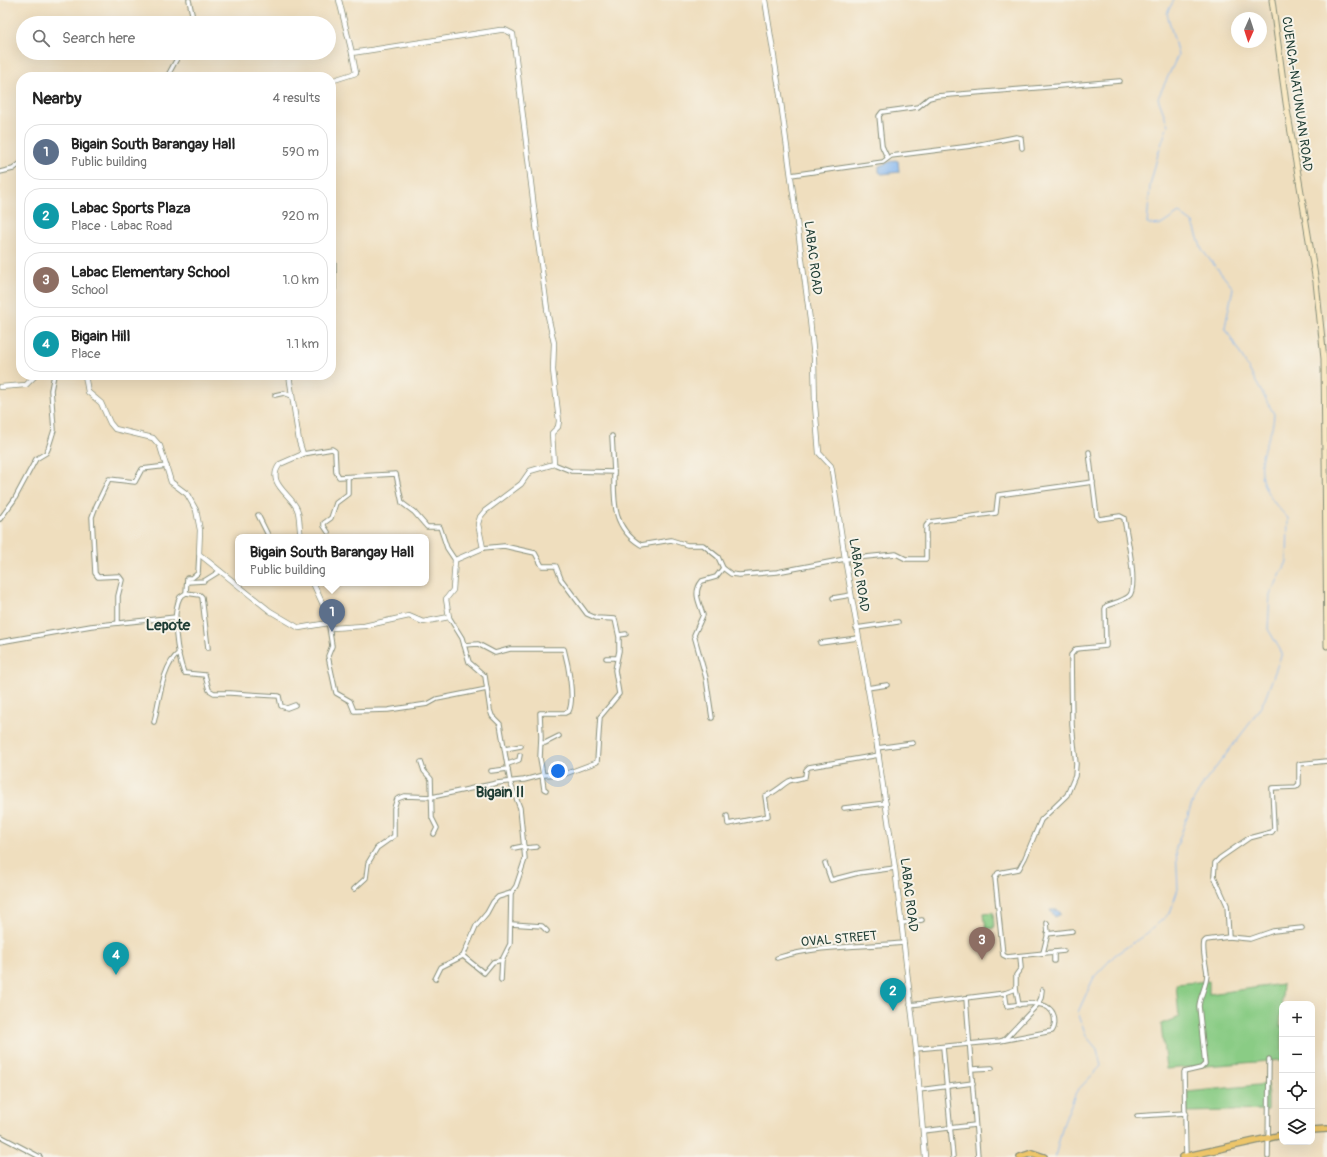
<!DOCTYPE html>
<meta charset="utf-8">
<style>
body{margin:0;font-family:Pangolin,sans-serif;background:#f6f6f6;color:#222}
.controls{position:absolute;right:12px;bottom:12px;display:grid;overflow:hidden;border-radius:8px;box-shadow:0 4px 16px #0002}
.controls button{width:36px;height:36px;display:grid;place-items:center;padding:0;border:0;border-bottom:1px solid #e0e0e0;background:#fff;color:#222;font:20px sans-serif}
.compass{position:absolute;left:1231px;top:12px;width:36px;height:36px;border-radius:50%;background:#fff;box-shadow:0 4px 16px #0002;rotate:183deg}
.you{position:absolute;left:558px;top:771px;width:14px;height:14px;margin:-10px;border:3px solid #fff;border-radius:50%;background:#1a73e8;box-shadow:0 0 0 6px #1a73e833}
.badge{display:grid;place-items:center;width:26px;height:26px;border-radius:50%;background:#db2777;color:#fff;font-size:13px;font-weight:700}
.pin{position:absolute;translate:-50% -33px;filter:drop-shadow(0 1px 2px #0008)}
.pin::after{content:'';position:absolute;top:21px;width:14px;height:12px;background:inherit;clip-path:polygon(0 0,100% 0,50% 100%)}
.popup{position:absolute;left:235px;top:534px;width:194px;height:52px;box-sizing:border-box;display:grid;place-content:center;border-radius:8px;background:#fff;filter:drop-shadow(0 1px 3px #0005);font-size:13px;white-space:nowrap;color:#767676}
.popup b{font-size:15px;color:#222}
.popup::after{content:'';position:absolute;left:50%;top:100%;margin-left:-8px;border:8px solid transparent;border-top-color:#fff}
.list{margin:0;padding:0;list-style:none}
h2{display:flex;justify-content:space-between;align-items:center;height:52px;margin:0;padding:0 16px;font-size:17px}
h2 small{font-size:13px;font-weight:400;color:#767676}
.list li{display:grid;grid-template-columns:26px 1fr auto;gap:12px;align-items:center;box-sizing:border-box;height:56px;margin:0 8px 8px;padding:0 8px;border:1px solid #e0e0e0;border-radius:16px}
.list b{display:block;font-size:15px;white-space:nowrap}
.list p{margin:0;font-size:13px;white-space:nowrap;color:#767676}
.list em{font-size:13px;font-style:normal;color:#767676}
.icon{flex:none;width:22px;height:22px;fill:none;stroke:currentColor;stroke-width:2;stroke-linecap:round;stroke-linejoin:round}
.map{position:relative;flex:none;width:1327px;height:1157px;overflow:hidden}
.search{position:absolute;background:#fff;box-shadow:0 4px 16px #0002;left:16px;top:16px;width:320px;height:44px;display:flex;align-items:center;gap:10px;box-sizing:border-box;padding:0 14px;border-radius:22px;color:#767676;font-size:15px}
.panel{position:absolute;background:#fff;box-shadow:0 4px 16px #0002;left:16px;top:72px;width:320px;height:308px;border-radius:16px}
.map>svg:first-child{display:block}
</style>
<div class="map">
<svg width="1327" height="1157" viewBox="0 0 1327 1157">
<rect width="100%" height="100%" fill="#f7f3e8"/>
<filter id="ink" filterUnits="userSpaceOnUse"><feTurbulence type="fractalNoise" baseFrequency=".025" numOctaves="2"/><feDisplacementMap in="SourceGraphic" scale="8" xChannelSelector="R" yChannelSelector="G"/><feConvolveMatrix kernelMatrix="1 2 1 2 8 2 1 2 1" color-interpolation-filters="sRGB"/></filter>
<filter id="wash" filterUnits="userSpaceOnUse"><feTurbulence type="fractalNoise" baseFrequency=".012" numOctaves="4" result="noise"/><feDisplacementMap in="SourceGraphic" scale="16" xChannelSelector="R" yChannelSelector="G"/><feGaussianBlur stdDeviation="0.9" result="paint"/><feColorMatrix in="noise" values="0 0 0 0 0 0 0 0 0 0 0 0 0 0 0 0 0 1.4 0 .05"/><feComposite in="paint" operator="in"/></filter>
<g filter="url(#wash)">
<rect width="100%" height="100%" fill="#efdebe"/>
<g fill="#8acc85" stroke="#54845c">
<path d="M993,912L994,928L986,929L984,913Z"/>
<path d="M1209,981V994L1283,984L1280,1026H1282V1060L1166,1069L1161,1024L1179,1017L1176,984Z"/>
<path d="M1268,1084V1110L1187,1112V1092Z"/>
</g>
<g fill="#85b7f1" stroke="#527a92">
<path d="M895,160L898,161L899,172L882,174L879,172V166Z"/>
<path d="M1050,910H1058L1061,914L1055,917Z"/>
</g>
<g fill="none" stroke-linecap="round" stroke-linejoin="round">
<path stroke="#85b7f1" stroke-width="1" d="M1055,1157L1063,1125L1076,1092L1101,1066L1097,1049L1086,1036L1078,1012L1094,977L1115,955L1146,934L1170,913L1178,889L1176,848L1193,801L1204,783L1250,723L1265,699L1282,653L1268,629L1270,595L1287,562L1288,518C1271,501 1256,482 1262,456C1266,439 1273,433 1274,414L1225,327L1233,288L1202,250L1193,223L1179,213L1161,225L1147,224L1150,186L1158,154L1168,125L1158,98L1178,55L1167,13L1174,0"/>
</g>
</g>
<g filter="url(#ink)">
<g fill="none" stroke-linecap="round" stroke-linejoin="round">
<defs>
<g id="minor">
<path d="M189,0L194,23"/>
<path d="M167,77L180,53"/>
<path d="M887,157L882,146L879,116L882,112L918,107L929,98L937,96L1120,81"/>
<path d="M0,172L13,169L21,163"/>
<path d="M791,175L883,162L891,156L971,146L1016,137L1021,138L1022,148"/>
<path d="M331,292L334,289V263"/>
<path d="M275,395L284,393L292,396"/>
<path d="M612,436L614,472"/>
<path d="M303,454L332,449L335,451L336,472L339,477L396,474L402,503L414,512L427,527H440L447,548L455,560"/>
<path d="M554,464L571,471L614,472C614,502 612,527 641,545L671,540L687,545H703L718,557L723,568L731,574L739,575L777,572L845,559L896,554L906,559H926V526L929,522L996,513L998,495L1093,482"/>
<path d="M258,515L269,537"/>
<path d="M0,519L14,500L36,459L46,453L48,449L54,430L51,390L54,375"/>
<path d="M328,532L324,526V523L331,518L336,503L348,494V478"/>
<path d="M199,554L198,573L192,578H187L186,593L180,597C171,615 177,654 184,673L205,675L209,690L214,693H230L279,696L281,706L287,708L295,705"/>
<path d="M187,582L204,581L220,571"/>
<path d="M186,593L200,595L202,597L208,648"/>
<path d="M833,598L851,595"/>
<path d="M118,623V596L122,580L119,576L98,577L95,573L92,517L96,506L109,479L135,482L142,469L167,466"/>
<path d="M329,626L332,646L328,656L336,693L350,701L354,711L388,710L428,704L437,699L487,689"/>
<path d="M856,628L898,622"/>
<path d="M619,635L626,634"/>
<path d="M0,642L91,626L176,617"/>
<path d="M820,643L858,638"/>
<path d="M464,645L478,644L495,653L510,649H564C568,664 575,698 569,711L565,713H540L541,737L540,758L543,775"/>
<path d="M606,658H617"/>
<path d="M867,688L887,685"/>
<path d="M712,718L706,678L694,635L703,615C700,603 692,593 702,581L716,577L723,568"/>
<path d="M154,722C159,703 162,665 179,653"/>
<path d="M541,743H545L559,736"/>
<path d="M877,748L913,743"/>
<path d="M505,749L521,746"/>
<path d="M421,762L424,771L431,779L432,818L437,828L434,834"/>
<path d="M508,764L519,760L520,755"/>
<path d="M491,771L508,769"/>
<path d="M542,775L544,789L546,790"/>
<path d="M844,808L886,803"/>
<path d="M727,816L728,824L768,816L765,796C777,792 779,787 789,781C794,779 800,779 805,777L806,770L809,767L879,755"/>
<path d="M514,848L524,846"/>
<path d="M524,848L537,847"/>
<path d="M825,863L831,880L858,873L895,868"/>
<path d="M354,889L366,878L368,863L377,848L394,836V808L397,799L405,796L432,797L497,783L524,780L543,775L565,774L597,762L600,717L619,694L615,670L619,651V637L615,619L596,618L587,614L561,579L556,566H542L535,553L504,546L483,548"/>
<path d="M902,923L922,920"/>
<path d="M511,924L542,926L547,931"/>
<path d="M1047,934L1072,931"/>
<path d="M1229,937L1250,939L1273,931L1302,928"/>
<path d="M1064,951L1007,957L1003,955L995,878L998,873L1019,869L1025,858L1041,820L1067,795L1075,776L1076,764L1072,725L1071,655L1076,649L1106,646L1105,609L1106,606C1113,603 1123,601 1129,596C1139,588 1126,531 1124,518L1120,516L1099,519L1097,517L1089,452"/>
<path d="M1043,953L1048,933L1047,923"/>
<path d="M463,956L484,973L493,962L502,960"/>
<path d="M777,958C818,945 862,947 904,943"/>
<path d="M1054,961V952"/>
<path d="M435,979L441,967L463,956L476,926L487,913L493,902L498,897L511,893L516,886L525,859L520,808L510,782L500,724L492,716L490,710L485,676L469,662L462,638L449,617"/>
<path d="M501,980L502,960L510,944L511,893"/>
<path d="M1016,989L1019,1005"/>
<path d="M966,998L978,1157"/>
<path d="M910,1005L1005,993L1016,989V975L1021,968L1020,956"/>
<path d="M1004,1040L1038,1004L1041,998L1042,990"/>
<path d="M943,1047L953,1157"/>
<path d="M916,1049L1000,1041L1052,1031C1055,1027 1055,1021 1054,1016C1049,998 1021,1004 1007,1006L1005,993"/>
<path d="M972,1069L992,1068"/>
<path d="M919,1090L973,1083"/>
<path d="M1137,1116L1186,1113"/>
<path d="M923,1131L975,1125"/>
<path d="M0,1136L40,1157"/>
<path d="M1186,1157L1184,1072L1201,1068L1205,1064L1199,1006C1200,995 1207,986 1207,973C1206,963 1202,952 1204,942L1206,940L1229,937L1227,905L1214,876L1215,863L1220,858L1249,838L1272,832L1274,829L1272,788L1296,787L1299,784V764L1327,761"/>
<path d="M1268,1157L1269,1059"/>
</g>
<g id="tertiary">
<path d="M765,0L780,95L810,320L814,358L815,405L819,453L831,466L832,471L845,559L873,718L895,868L916,1049L925,1157"/>
<path d="M331,81L356,73L352,53"/>
<path d="M85,375L88,392L101,403L110,423L115,429L153,438L160,446L171,482L187,494L196,510L200,530L199,554L270,611L299,628L328,623L332,628L364,626L409,616L423,622L449,617L446,599L453,590L455,560L483,548L478,524L480,517L485,511L521,484L530,471L554,464L552,433L558,427L559,421L553,370L554,343L548,316L538,241L513,34L505,30H500L352,53L339,0"/>
<path d="M289,375L299,441L303,454L280,464C265,483 291,494 297,509C300,515 299,529 301,537"/>
<path d="M0,387L26,385L36,375"/>
<path d="M313,583L325,609L328,623"/>
</g>
<path id="secondary" d="M1272,0L1286,103L1316,282L1324,359L1327,646"/>
<g id="primary">
<path d="M1312,1130L1327,1129"/>
<path d="M1020,1157L1032,1153L1044,1157"/>
<path d="M1183,1157L1282,1135"/>
</g>
</defs>
<use href="#minor" stroke="#878e79" stroke-width="5.5"/>
<use href="#tertiary" stroke="#878e79" stroke-width="6"/>
<use href="#secondary" stroke="#878e79" stroke-width="7"/>
<use href="#primary" stroke="#878e79" stroke-width="8"/>
<use href="#minor" stroke="#fff" stroke-width="3.5"/>
<use href="#tertiary" stroke="#fff" stroke-width="4.5"/>
<use href="#secondary" stroke="#f8e8c3" stroke-width="5"/>
<use href="#primary" stroke="#edc569" stroke-width="5.5"/>
</g>
</g>
<g text-anchor="middle" dominant-baseline="central" stroke-width="4" stroke-linejoin="round" paint-order="stroke">
<g font-size="13" fill="#1f3d34" stroke="#f7f3e8">
<text transform="translate(1297 94) rotate(82)">CUENCA-NATUNUAN ROAD</text>
<text transform="translate(813 258) rotate(83)">LABAC ROAD</text>
<text transform="translate(859 575) rotate(81)">LABAC ROAD</text>
<text transform="translate(909 895) rotate(83)">LABAC ROAD</text>
<text transform="translate(839 939) rotate(-5)">OVAL STREET</text>
</g>
<g font-size="15" font-weight="bold" fill="#1f3d34" stroke="#f7f3e8">
<text x="168" y="625">Lepote</text>
<text x="500" y="792">Bigain II</text>
</g>
</g>
</svg>
<div class="controls">
<button>+</button>
<button>−</button>
<button><svg class="icon" aria-label="locate" viewBox="0 0 24 24"><circle cx="12" cy="12" r="6"/><path d="M12 2v4M12 18v4M2 12h4M18 12h4"/></svg></button>
<button><svg class="icon" aria-label="layers" viewBox="0 0 24 24"><path d="M12 4l9 5-9 5-9-5zM3 14l9 5 9-5"/></svg></button>
</div>
<svg class="compass" viewBox="-18 -18 36 36"><path d="M0-13l5 13h-10z" fill="#e53935"/><path d="M0 13l5-13h-10z" fill="#767676"/></svg>
<div class="you"></div>
<div class="pin badge" style="left:332px;top:632px;background:#5c6f8a">1</div>
<div class="popup"><b>Bigain South Barangay Hall</b>Public building</div>
<div class="pin badge" style="left:893px;top:1011px;background:#0f9aa8">2</div>
<div class="pin badge" style="left:982px;top:960px;background:#8d6e63">3</div>
<div class="pin badge" style="left:116px;top:975px;background:#0f9aa8">4</div>
<div class="search"><svg class="icon" aria-label="search" viewBox="0 0 24 24"><circle cx="10" cy="10" r="6"/><path d="M15 15l6 6"/></svg>Search here</div>
<section class="panel">
<h2>Nearby<small>4 results</small></h2>
<ul class="list">
<li><span class="badge" style="background:#5c6f8a">1</span><div><b>Bigain South Barangay Hall</b><p>Public building</p></div><em>590 m</em></li>
<li><span class="badge" style="background:#0f9aa8">2</span><div><b>Labac Sports Plaza</b><p>Place · Labac Road</p></div><em>920 m</em></li>
<li><span class="badge" style="background:#8d6e63">3</span><div><b>Labac Elementary School</b><p>School</p></div><em>1.0 km</em></li>
<li><span class="badge" style="background:#0f9aa8">4</span><div><b>Bigain Hill</b><p>Place</p></div><em>1.1 km</em></li>
</ul>
</section>
</div>
